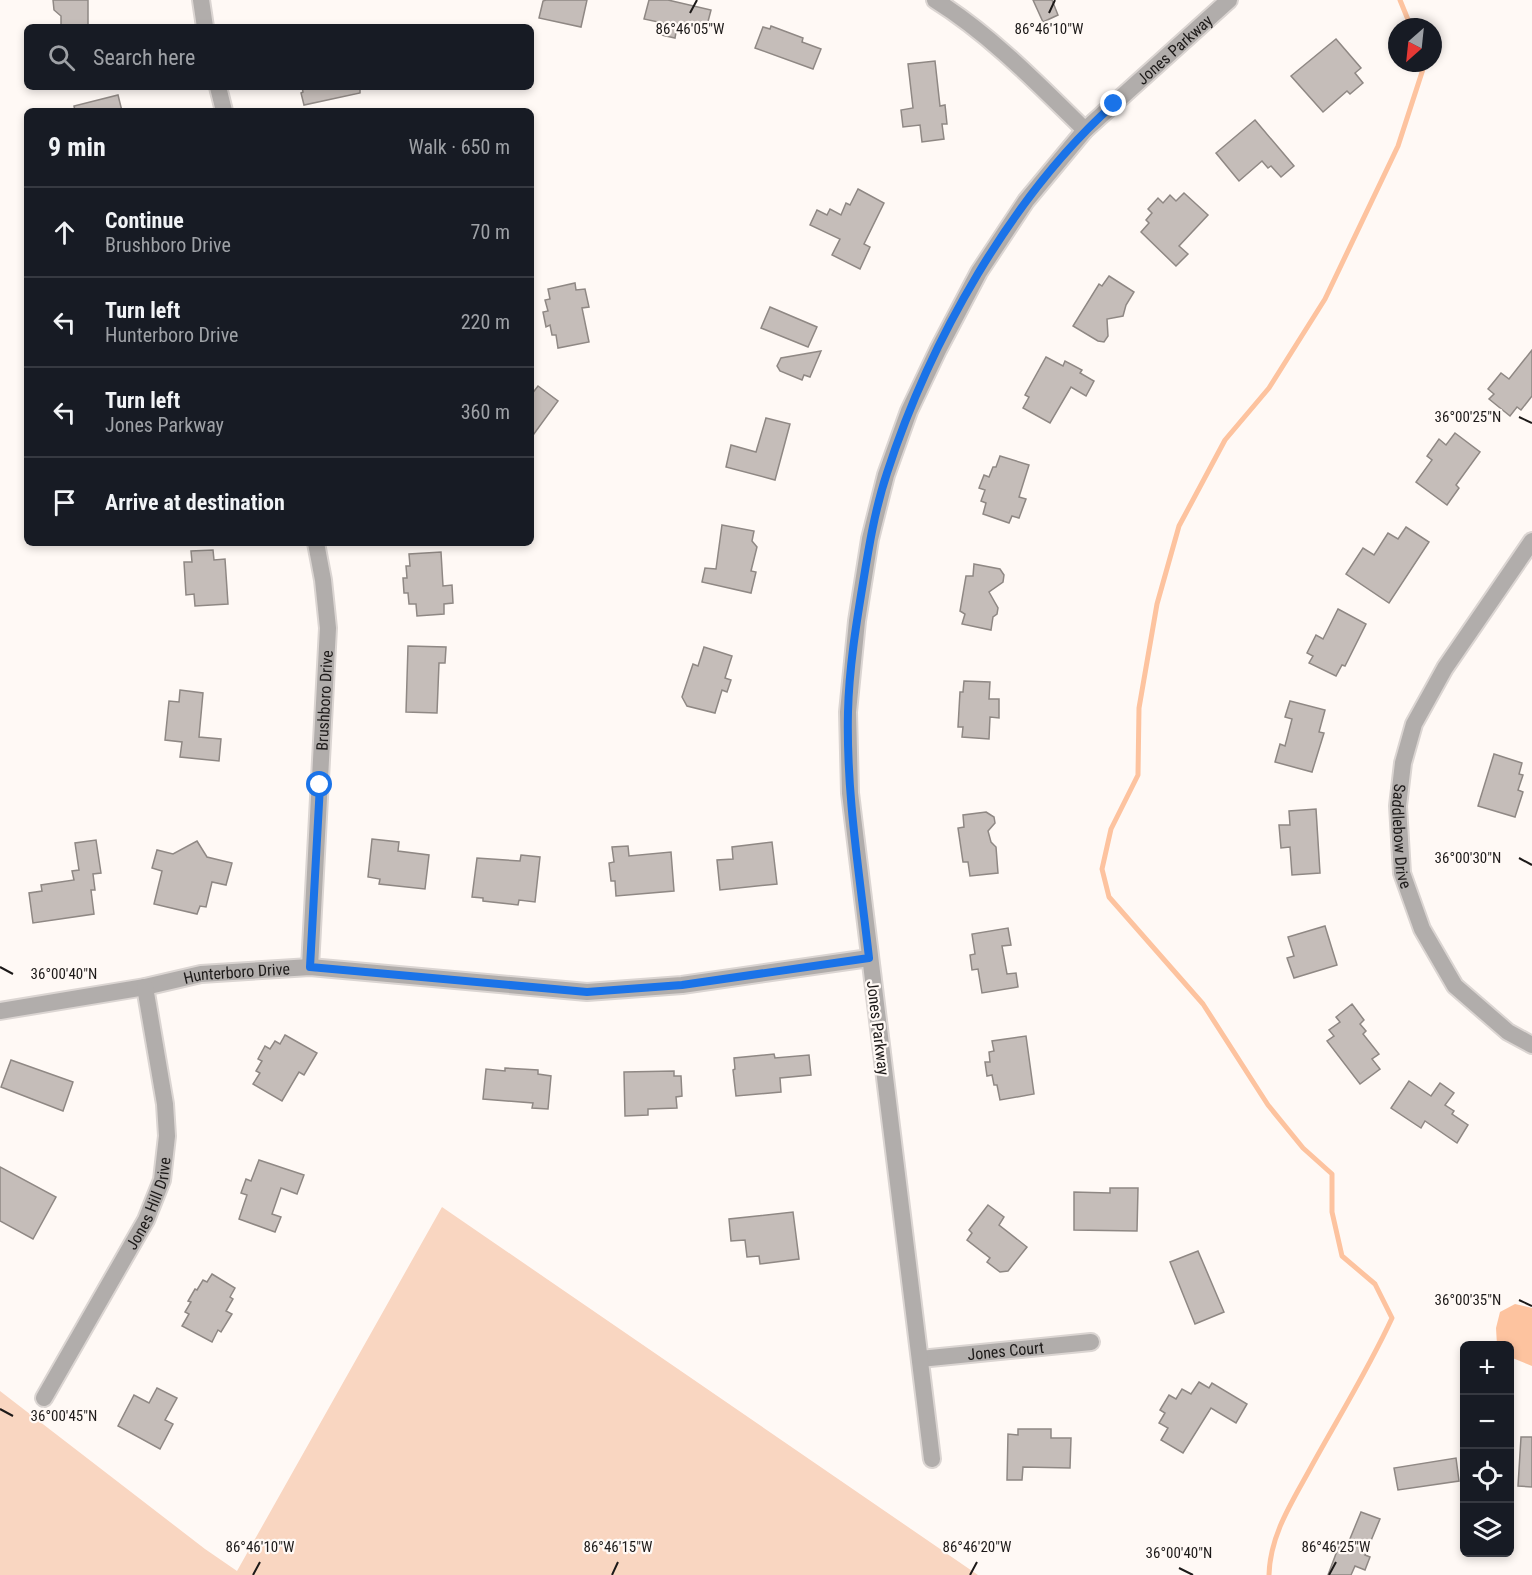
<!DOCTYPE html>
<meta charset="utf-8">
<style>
body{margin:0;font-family:"Roboto Condensed",sans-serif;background:#242831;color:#f1f3f6}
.controls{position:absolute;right:18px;bottom:18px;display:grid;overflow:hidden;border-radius:9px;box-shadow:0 3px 9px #0003}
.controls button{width:54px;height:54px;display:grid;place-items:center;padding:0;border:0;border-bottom:2px solid #363941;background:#171b24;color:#f1f3f6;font:30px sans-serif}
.compass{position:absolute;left:1388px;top:18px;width:54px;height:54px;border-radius:50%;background:#171b24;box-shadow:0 3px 9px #0003;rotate:207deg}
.stop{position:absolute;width:18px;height:18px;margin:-14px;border:4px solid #1a73e8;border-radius:50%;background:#fff}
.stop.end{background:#1a73e8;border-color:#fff;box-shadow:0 2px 6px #0008}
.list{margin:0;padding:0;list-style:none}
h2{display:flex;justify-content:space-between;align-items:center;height:78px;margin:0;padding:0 24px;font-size:26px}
h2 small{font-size:20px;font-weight:400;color:#9ea1a6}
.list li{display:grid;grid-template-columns:39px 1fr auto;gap:18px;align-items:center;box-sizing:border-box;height:90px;padding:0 24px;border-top:2px solid #363941}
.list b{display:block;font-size:22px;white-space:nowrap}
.list p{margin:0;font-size:20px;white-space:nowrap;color:#9ea1a6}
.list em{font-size:20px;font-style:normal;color:#9ea1a6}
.icon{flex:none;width:33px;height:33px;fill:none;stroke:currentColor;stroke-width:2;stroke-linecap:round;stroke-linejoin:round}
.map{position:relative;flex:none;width:1532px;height:1575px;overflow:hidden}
.search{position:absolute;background:#171b24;box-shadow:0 3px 9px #0003;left:24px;top:24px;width:510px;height:66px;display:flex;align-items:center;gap:15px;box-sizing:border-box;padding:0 21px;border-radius:9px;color:#9ea1a6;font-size:22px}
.panel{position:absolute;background:#171b24;box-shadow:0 3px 9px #0003;left:24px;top:108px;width:510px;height:438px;border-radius:9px}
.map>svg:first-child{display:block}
</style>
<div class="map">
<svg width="1532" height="1575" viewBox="0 0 1532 1575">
<rect width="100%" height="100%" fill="#fff9f5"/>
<path fill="#f9d6c1" d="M442,1207L978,1575H0V1391L205,1549L237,1571Z"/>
<path fill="#fdc39f" d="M1515,1304L1532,1308V1366L1510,1357V1346L1497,1345L1496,1328L1500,1312Z"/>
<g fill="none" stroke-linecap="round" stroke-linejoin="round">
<g stroke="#fdc39f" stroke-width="5">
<path d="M1400,0L1411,27"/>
<path d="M1269,1575C1270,1535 1292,1502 1310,1469C1338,1418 1368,1370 1392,1318L1375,1284L1342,1256L1332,1212V1174L1303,1148L1268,1105L1203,1004L1109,897L1102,869L1111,829L1138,775L1139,708L1157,604L1179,526L1225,440L1269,388L1325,299L1398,146L1424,66L1423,63"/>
</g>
</g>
<g fill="#c5bdb9" stroke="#8f8884" stroke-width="1.5">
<path d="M53,0H88V27H61V16L54,10Z"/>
<path d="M546,0H587L581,27L539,18L543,1Z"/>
<path d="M649,0H668L711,10L705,33L677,27L675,38L661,35L663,23L644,19Z"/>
<path d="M1033,0H1052L1058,15L1043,22Z"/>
<path d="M771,26L803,38L802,42L821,49L813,69L755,48L763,27L770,29Z"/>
<path d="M1336,39L1361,68L1355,73L1363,83L1350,94L1347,91L1323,112L1291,76Z"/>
<path d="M935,61L940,106L945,105L947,124H942L944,139L922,142L920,125L903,127L901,110L913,108L908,64Z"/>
<path d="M302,87H360V93L304,105L301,93L303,92Z"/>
<path d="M118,95L122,111H75L74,106Z"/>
<path d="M1255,120L1294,166L1281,177L1271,166L1268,168L1262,161L1239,181L1216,153Z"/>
<path d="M858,189L884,203L864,244L870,247L860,269L832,255L840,239L810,225L817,210L827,215L830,209L841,215L846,203L850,205Z"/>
<path d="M1184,193L1208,215L1179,246L1188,254L1176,266L1141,232L1149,223L1146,220L1152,213L1148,209L1158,198L1163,203L1170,195L1176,201Z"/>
<path d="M1109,276L1134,292L1126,305L1123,316L1107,319L1108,336L1104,342L1098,341L1073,326L1099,284L1102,286Z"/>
<path d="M575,283L576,290L585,289L589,307L582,308L589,342L558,348L556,335H552L550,325L546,327L543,312L548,311L545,300L550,299L548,289Z"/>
<path d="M770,307L817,327L808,347L761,328Z"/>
<path d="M1532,350V396L1521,410L1517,407L1510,416L1489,399L1494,394L1488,389L1501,373L1509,379Z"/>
<path d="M821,351L810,377L804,375L802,380L780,371L777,366L781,358Z"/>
<path d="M1046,357L1063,366L1065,361L1082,370L1080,373L1094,381L1086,396L1071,387L1050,423L1023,408L1029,397L1025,395Z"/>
<path d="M538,386L558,401L531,438V395Z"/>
<path d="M766,418L790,424L775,480L726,467L731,445L756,452Z"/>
<path d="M1455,433L1480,452L1456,485L1459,488L1447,505L1416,482L1432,460L1427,456L1439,439L1446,445Z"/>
<path d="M1000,456L1029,465L1019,497L1026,499L1019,518L1012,516L1009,523L983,514L986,503L981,501L985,490L979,488L984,475L989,477L993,467H996Z"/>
<path d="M722,525L754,531L752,541L757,547L751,571L756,572L751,593L702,582L705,568L716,569Z"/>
<path d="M1406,527L1429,542L1389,603L1346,574L1363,548L1374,555L1388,533L1398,539Z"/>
<path d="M213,550L214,560L225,559L228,604L195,606L194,594L186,595L184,562H192L191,551Z"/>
<path d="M441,552L443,586L452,585L453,603L444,604V614L417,616L416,604H409L408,593H404L403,578H407L406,566H410L409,554Z"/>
<path d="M974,564L1000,569L1004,575L1003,582L989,592L998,608L997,614L993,617L991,630L962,624L965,614L960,611L966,576H973Z"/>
<path d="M1338,609L1366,624L1345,666L1342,665L1336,676L1309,663L1313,656L1307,653L1316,635L1323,639Z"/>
<path d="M408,646L446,647L445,663H439L437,713L406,712Z"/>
<path d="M704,647L732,656L725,678L731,680L727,692L722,690L715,713L687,706L682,697L693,664L698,666Z"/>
<path d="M964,681L990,682L989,699H999V718L990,717L989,739L962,737L963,727H958L960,692H963Z"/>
<path d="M180,690L203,693L199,737L221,739L219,761L180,757L182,742L165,740L169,701L179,702Z"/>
<path d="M1290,701L1325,710L1319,732L1324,733L1312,772L1275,762L1280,744L1285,746L1292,719L1285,717Z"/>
<path d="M1494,754L1522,763L1519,774L1523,775L1518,790L1523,792L1515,817L1478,806Z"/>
<path d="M1316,809L1320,873L1292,875L1290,847L1281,848L1279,825H1290L1289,811Z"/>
<path d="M986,812L994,817L995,823L988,831L991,842L996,847L998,873L970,876L968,862H963L958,828L964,827L963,815Z"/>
<path d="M372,839L399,842L398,851L429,855L425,889L379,884L380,879L368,877Z"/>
<path d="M96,840L101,873L93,874L95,890H91L94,914L33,923L29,893L42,891L41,885L74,880L72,871L79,870L75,843Z"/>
<path d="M197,841L207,857L232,863L226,885L212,882L206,907L200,906L197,914L154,904L162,871L152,868L157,850L173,854Z"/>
<path d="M772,842L777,884L720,890L717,860L733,859L732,847Z"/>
<path d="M628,846L629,856L671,852L674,891L616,896L615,881H611L609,863L614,862L612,847Z"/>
<path d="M521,855L540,857L535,902L519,900L518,905L483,901V898L472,897L477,858L520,861Z"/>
<path d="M1325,926L1337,965L1294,978L1287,958L1294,956L1288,937Z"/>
<path d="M1008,928L1011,945L1002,946L1007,974L1016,973L1018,987L982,993L978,969L972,970L970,955L975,954L972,934Z"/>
<path d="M1352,1004L1364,1020L1360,1024L1366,1031L1363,1034L1379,1054L1372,1059L1380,1069L1360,1084L1327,1041L1334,1036L1329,1030L1340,1022L1336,1017Z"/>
<path d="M285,1035L317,1053L304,1075L299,1072L282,1101L253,1084L260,1073L256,1071L262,1061L258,1059L265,1046L270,1049L275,1041L280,1044Z"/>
<path d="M1026,1036L1034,1094L1000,1100L997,1085H994L992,1075L987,1076L985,1062H990L989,1052L994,1051L992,1041Z"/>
<path d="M774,1054L775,1058L809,1055L811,1075L780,1078L781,1092L736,1096L733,1070L735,1069L734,1058Z"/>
<path d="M11,1060L73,1082L63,1111L1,1087Z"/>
<path d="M505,1068L538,1070V1074L551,1076L548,1109L532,1108L533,1103L483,1099L486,1069L505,1071Z"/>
<path d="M674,1071V1076H681L682,1096L676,1097L677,1108L648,1109V1115L625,1116L624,1072Z"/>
<path d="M1409,1081L1431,1096L1440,1083L1454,1093L1445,1105L1454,1111L1452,1114L1468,1125L1457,1143L1425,1121L1421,1128L1391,1108Z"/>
<path d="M259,1160L304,1175L297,1194L281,1188L272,1214L281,1217L275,1232L239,1219L247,1195L241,1193L246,1179L251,1181Z"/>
<path d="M0,1167L56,1197L33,1239L0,1221Z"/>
<path d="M1110,1188H1138L1137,1231L1074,1230V1192L1110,1193Z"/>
<path d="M988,1205L1004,1217L999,1225L1027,1247L1008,1271L1000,1272L987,1262L990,1258L967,1240L972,1233L969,1230Z"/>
<path d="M793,1212L799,1259L760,1264L759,1256L747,1257L745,1240L731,1241L729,1219Z"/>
<path d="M1198,1251L1224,1312L1195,1324L1170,1262Z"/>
<path d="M212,1274L235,1288L230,1297L233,1299L226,1311L232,1314L221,1332L218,1330L212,1342L182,1326L189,1314L185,1312L191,1302L188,1301L195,1289L197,1290L203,1280L207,1282Z"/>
<path d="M1199,1382L1209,1388L1212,1383L1247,1404L1236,1423L1211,1408L1183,1453L1161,1440L1168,1428L1159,1423L1165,1413L1160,1410L1169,1395L1176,1399L1182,1389L1191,1394Z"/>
<path d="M157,1388L177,1398L165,1420L173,1424L160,1449L118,1426L134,1395L149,1403Z"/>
<path d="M1018,1429H1051V1438H1071L1070,1468L1023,1467L1022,1480H1007L1008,1434L1018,1435Z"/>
<path d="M1521,1437H1532V1487L1518,1486Z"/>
<path d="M1456,1458L1459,1481L1398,1490L1394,1468Z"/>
<path d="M1361,1512L1380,1519L1365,1555L1370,1557L1365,1570L1355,1566L1351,1575H1328L1340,1543L1347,1546Z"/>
</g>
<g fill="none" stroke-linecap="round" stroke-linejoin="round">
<defs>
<g id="street">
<path d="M201,0L205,27"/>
<path d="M935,0C991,35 1038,84 1085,130"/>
<path d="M218,87L224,111"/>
<path id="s1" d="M1532,541L1445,668L1414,724L1403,763L1398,806L1402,873L1422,929L1455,986L1508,1032L1532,1045"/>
<path id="s2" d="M310,967L328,628L323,580L316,543"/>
<path id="s3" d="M0,1011L145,987L201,974L310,967L587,992L682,985L869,958"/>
<path id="s4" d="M920,1359L1091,1342"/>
<path id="s5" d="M44,1398L146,1220L162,1180L167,1136L165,1104L145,987"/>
<path id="s6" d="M932,1459L850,793L848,712L857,621L870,539L886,475L909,411L938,350L979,272L1026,201L1085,130L1229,0"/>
</g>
</defs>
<use href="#street" stroke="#dbd5d2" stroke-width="20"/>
<use href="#street" stroke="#b1adab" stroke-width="16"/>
</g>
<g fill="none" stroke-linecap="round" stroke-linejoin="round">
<path stroke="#1a73e8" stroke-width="8" d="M320,785L310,967L587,992L682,985L869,958C860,877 846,794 848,712C849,669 856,625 863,583C869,546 875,509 887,473C929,343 1011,196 1114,104"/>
</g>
<path fill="none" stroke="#1d1a19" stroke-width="2" d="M690,13L697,0M1049,13L1055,0M1519,417L1532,423M1519,858L1532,865M0,967L13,974M1519,1300L1532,1306M0,1409L13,1416M1179,1568L1193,1575M253,1575L260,1562M612,1575L618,1562M970,1575L977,1562M1329,1575L1336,1562"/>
<g text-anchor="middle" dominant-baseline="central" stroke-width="4.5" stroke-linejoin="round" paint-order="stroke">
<g font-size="16" fill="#1d1a19" stroke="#fff9f5">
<text stroke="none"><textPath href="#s6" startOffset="1514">Jones Parkway</textPath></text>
<text stroke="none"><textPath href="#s2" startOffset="267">Brushboro Drive</textPath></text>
<text stroke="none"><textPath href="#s1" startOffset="332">Saddlebow Drive</textPath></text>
<text stroke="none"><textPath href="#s3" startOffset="240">Hunterboro Drive</textPath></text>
<text transform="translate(878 1028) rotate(83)">Jones Parkway</text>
<text stroke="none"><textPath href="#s5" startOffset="222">Jones Hill Drive</textPath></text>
<text stroke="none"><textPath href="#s4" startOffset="86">Jones Court</textPath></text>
</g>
</g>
<g font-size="15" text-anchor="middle" fill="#1d1a19" stroke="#fff9f5" stroke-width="4.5" stroke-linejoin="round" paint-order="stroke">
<text x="690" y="34">86°46'05"W</text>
<text x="1049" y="34">86°46'10"W</text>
<text x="1468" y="422">36°00'25"N</text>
<text x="1468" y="863">36°00'30"N</text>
<text x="64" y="979">36°00'40"N</text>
<text x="1468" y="1305">36°00'35"N</text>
<text x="64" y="1421">36°00'45"N</text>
<text x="260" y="1552">86°46'10"W</text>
<text x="618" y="1552">86°46'15"W</text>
<text x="977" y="1552">86°46'20"W</text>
<text x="1336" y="1552">86°46'25"W</text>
<text x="1179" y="1558">36°00'40"N</text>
</g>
</svg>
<div class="controls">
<button>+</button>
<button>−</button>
<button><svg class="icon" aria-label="locate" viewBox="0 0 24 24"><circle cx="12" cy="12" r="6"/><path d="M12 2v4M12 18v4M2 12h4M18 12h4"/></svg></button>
<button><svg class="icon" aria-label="layers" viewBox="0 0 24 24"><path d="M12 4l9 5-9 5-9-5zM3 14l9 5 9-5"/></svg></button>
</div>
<svg class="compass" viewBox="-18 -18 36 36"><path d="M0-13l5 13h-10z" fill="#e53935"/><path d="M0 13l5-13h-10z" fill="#9ea1a6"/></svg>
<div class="stop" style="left:320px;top:785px"></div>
<div class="stop end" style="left:1114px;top:104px"></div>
<div class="search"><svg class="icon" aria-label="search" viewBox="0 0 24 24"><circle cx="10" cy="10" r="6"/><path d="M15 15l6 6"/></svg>Search here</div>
<section class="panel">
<h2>9 min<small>Walk · 650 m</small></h2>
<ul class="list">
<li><svg class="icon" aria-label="ahead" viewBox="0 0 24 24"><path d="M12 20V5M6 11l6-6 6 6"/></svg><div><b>Continue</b><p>Brushboro Drive</p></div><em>70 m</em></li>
<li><svg class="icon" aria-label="left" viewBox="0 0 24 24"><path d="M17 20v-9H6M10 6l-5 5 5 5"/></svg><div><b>Turn left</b><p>Hunterboro Drive</p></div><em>220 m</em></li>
<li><svg class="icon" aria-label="left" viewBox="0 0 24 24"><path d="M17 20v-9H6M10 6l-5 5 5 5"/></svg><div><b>Turn left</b><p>Jones Parkway</p></div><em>360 m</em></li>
<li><svg class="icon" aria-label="arrive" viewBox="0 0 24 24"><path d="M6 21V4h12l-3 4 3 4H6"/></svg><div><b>Arrive at destination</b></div></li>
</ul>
</section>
</div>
